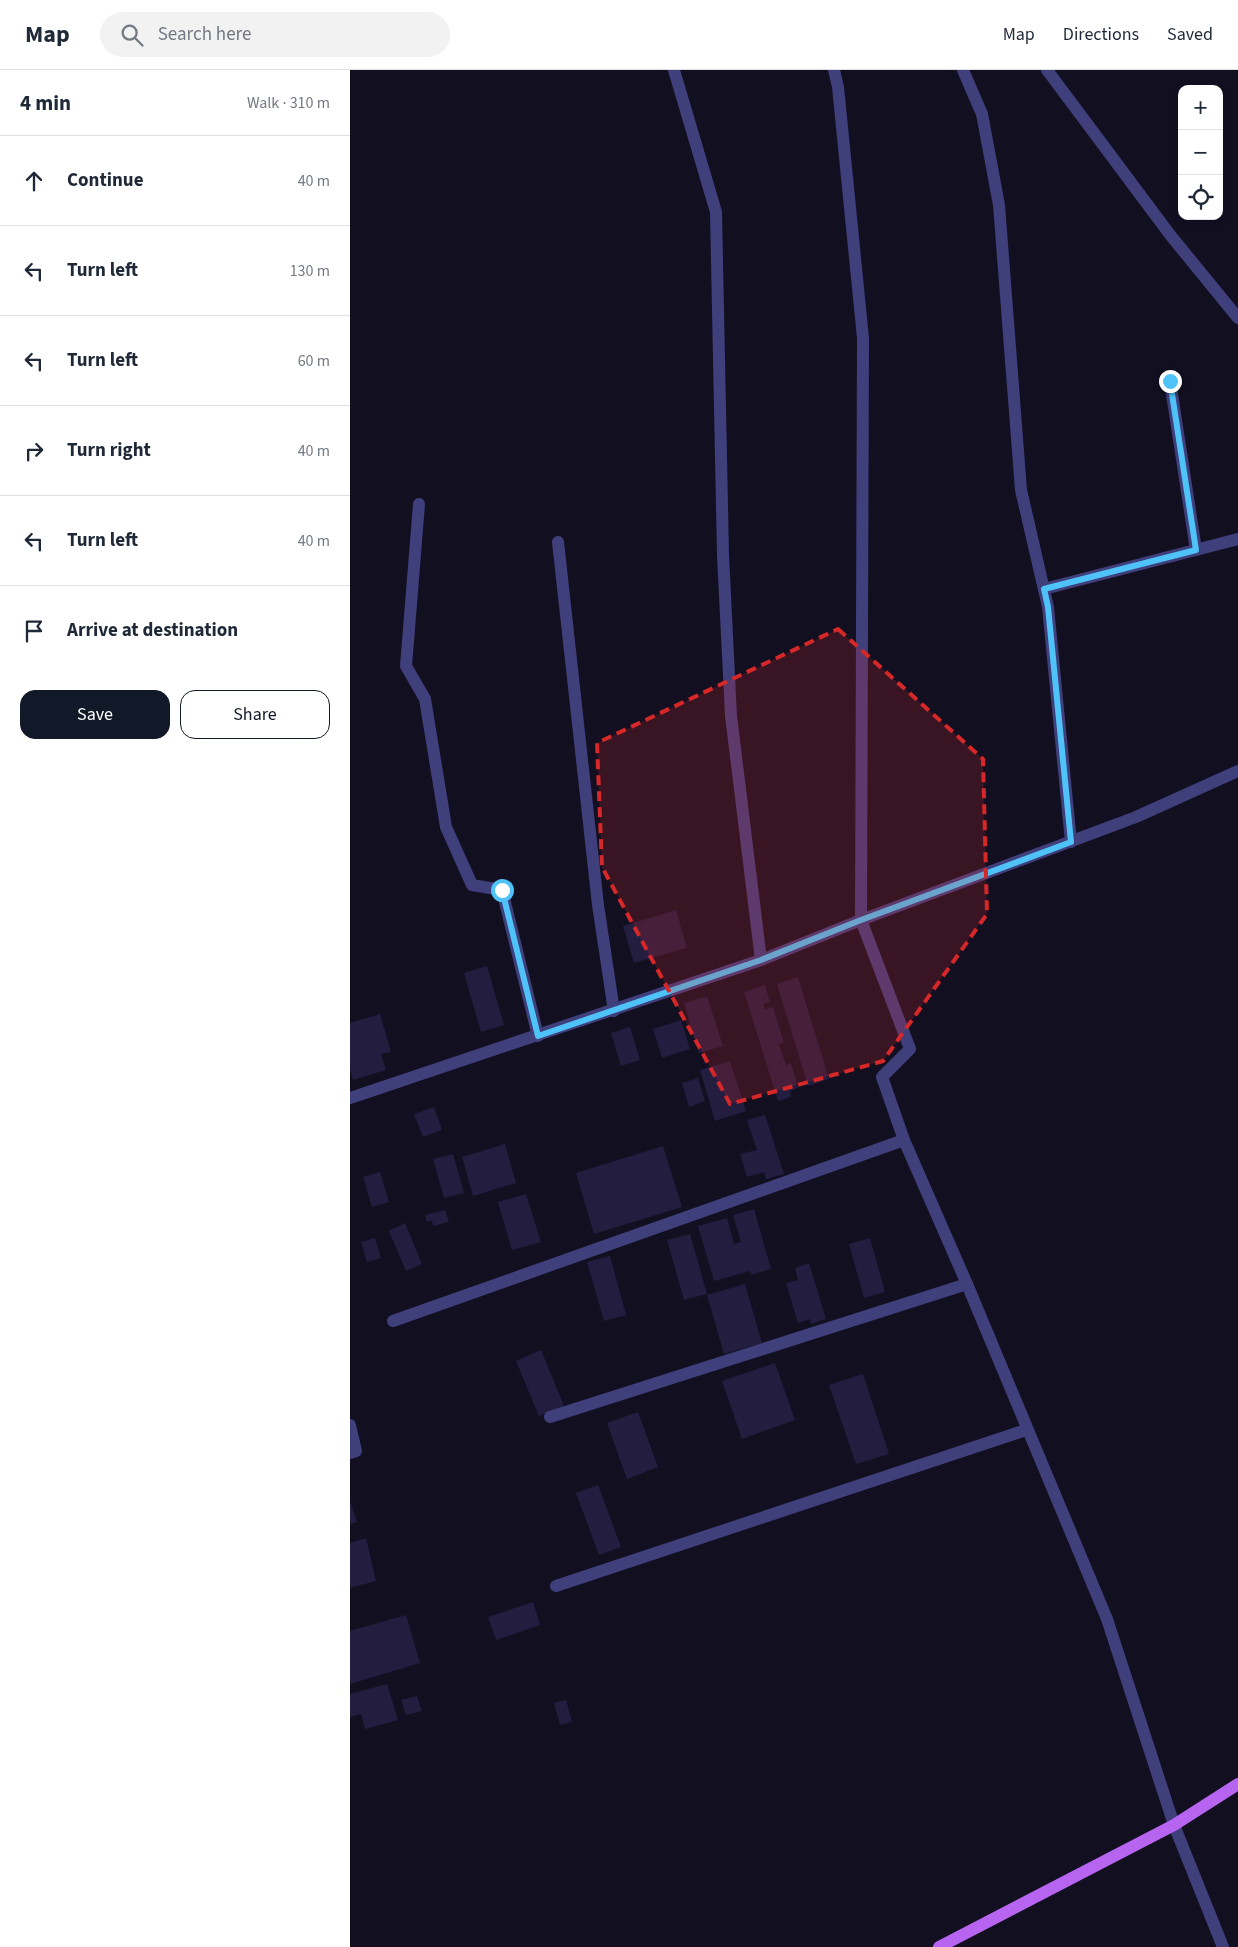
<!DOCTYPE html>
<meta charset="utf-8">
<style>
body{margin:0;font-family:"Source Sans 3",sans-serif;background:#f2f2f3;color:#1f2937}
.controls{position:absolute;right:15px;top:15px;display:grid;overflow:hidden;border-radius:10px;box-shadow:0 2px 8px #0003}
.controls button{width:45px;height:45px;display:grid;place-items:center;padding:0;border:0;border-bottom:1px solid #e0e1e3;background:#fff;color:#1f2937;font:25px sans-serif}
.stop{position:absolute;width:15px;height:15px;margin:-11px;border:4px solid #4fc3f7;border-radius:50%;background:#fff}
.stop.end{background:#4fc3f7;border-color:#fff;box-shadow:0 1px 5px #0008}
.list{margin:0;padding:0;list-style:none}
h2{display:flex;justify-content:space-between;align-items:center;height:65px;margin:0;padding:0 20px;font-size:21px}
h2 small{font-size:16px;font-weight:400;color:#747a83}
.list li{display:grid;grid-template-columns:32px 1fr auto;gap:15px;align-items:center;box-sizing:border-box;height:90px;padding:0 20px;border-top:1px solid #e0e1e3}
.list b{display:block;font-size:19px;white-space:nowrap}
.list em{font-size:16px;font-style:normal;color:#747a83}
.actions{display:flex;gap:10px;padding:15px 20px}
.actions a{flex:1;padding:11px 0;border:1px solid #111827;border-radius:15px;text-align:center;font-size:18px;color:#111827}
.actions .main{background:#111827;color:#fff}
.icon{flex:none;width:28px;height:28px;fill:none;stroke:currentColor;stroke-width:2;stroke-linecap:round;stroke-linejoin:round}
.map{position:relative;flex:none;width:888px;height:1877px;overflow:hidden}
header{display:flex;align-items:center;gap:30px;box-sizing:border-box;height:70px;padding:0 25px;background:#fff;border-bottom:1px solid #e0e1e3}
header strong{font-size:24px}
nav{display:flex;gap:28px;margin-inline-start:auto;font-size:18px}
.search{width:350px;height:45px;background:#f2f2f3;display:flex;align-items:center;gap:12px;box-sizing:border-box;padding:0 18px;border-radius:28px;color:#747a83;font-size:19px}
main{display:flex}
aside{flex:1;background:#fff}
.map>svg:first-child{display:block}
</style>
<header>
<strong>Map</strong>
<div class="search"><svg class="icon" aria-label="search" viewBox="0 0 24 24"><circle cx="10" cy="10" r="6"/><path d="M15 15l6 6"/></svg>Search here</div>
<nav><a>Map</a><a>Directions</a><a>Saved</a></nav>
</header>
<main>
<aside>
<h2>4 min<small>Walk · 310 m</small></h2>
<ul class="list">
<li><svg class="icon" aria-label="ahead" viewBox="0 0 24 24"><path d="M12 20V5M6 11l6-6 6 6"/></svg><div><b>Continue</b></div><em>40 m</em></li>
<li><svg class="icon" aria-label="left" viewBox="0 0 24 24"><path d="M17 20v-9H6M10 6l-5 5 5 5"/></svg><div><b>Turn left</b></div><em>130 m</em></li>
<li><svg class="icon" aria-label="left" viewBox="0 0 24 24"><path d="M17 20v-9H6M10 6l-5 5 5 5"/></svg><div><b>Turn left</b></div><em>60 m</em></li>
<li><svg class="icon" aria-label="right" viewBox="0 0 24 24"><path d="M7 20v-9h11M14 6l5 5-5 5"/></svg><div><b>Turn right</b></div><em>40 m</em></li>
<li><svg class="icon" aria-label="left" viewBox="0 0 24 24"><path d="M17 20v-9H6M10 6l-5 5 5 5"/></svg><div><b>Turn left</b></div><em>40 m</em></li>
<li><svg class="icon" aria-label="arrive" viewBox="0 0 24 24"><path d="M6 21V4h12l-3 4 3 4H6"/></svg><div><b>Arrive at destination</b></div></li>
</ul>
<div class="actions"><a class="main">Save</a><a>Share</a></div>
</aside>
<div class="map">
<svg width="888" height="1877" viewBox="0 0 888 1877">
<rect width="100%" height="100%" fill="#120f21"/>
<g fill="#231d40">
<path d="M326,840L337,878L284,893L273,856Z"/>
<path d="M137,896L154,955L131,962L114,903Z"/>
<path d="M448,907L479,1009L458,1016L427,914Z"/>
<path d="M415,915L420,932L413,934L415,939L423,937L434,973L429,974L436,995L441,993L448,1018L440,1021L441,1027L428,1031L394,922Z"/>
<path d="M357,926L373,976L349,983L334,933Z"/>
<path d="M30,944L41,982L31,984L36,1000L3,1010L0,999V953Z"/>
<path d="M331,950L340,979L312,988L303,959Z"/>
<path d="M280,957L290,990L271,996L261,963Z"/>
<path d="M380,991L396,1041L365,1051L350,1000Z"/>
<path d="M348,1008L355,1031L339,1037L332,1013Z"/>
<path d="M84,1037L92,1060L73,1067L64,1044Z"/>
<path d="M415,1045L434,1104L416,1109L414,1102L397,1107L390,1084L407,1080L397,1050Z"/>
<path d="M155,1074L166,1113L123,1126L112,1087Z"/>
<path d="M313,1076L332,1137L244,1164L226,1103Z"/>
<path d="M103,1084L114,1123L94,1128L83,1089Z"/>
<path d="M30,1102L39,1132L22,1137L13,1107Z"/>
<path d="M176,1124L191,1172L162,1180L148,1132Z"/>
<path d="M404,1139L421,1199L401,1205L400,1201L364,1211L348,1156L377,1148L384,1174L391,1172L383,1145Z"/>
<path d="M95,1140L99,1152L83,1156L82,1151L77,1152L75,1145Z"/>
<path d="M55,1153L72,1194L56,1201L39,1161Z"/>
<path d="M340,1164L357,1224L334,1230L317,1170Z"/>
<path d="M25,1168L31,1188L17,1192L11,1172Z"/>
<path d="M520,1168L535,1222L514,1228L499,1174Z"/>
<path d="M260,1186L276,1245L254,1251L237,1192Z"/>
<path d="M459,1193L476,1249L461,1254L460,1249L448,1253L436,1213L448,1210L445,1198Z"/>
<path d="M395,1214L412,1273L374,1284L357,1225Z"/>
<path d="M191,1280L214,1336L189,1346L166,1291Z"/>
<path d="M425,1293L445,1350L392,1369L372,1311Z"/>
<path d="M513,1304L539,1384L506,1394L479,1315Z"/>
<path d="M288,1342L308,1397L277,1409L257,1353Z"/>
<path d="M248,1415L271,1477L249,1485L226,1423Z"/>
<path d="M0,1431L7,1452L0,1454Z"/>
<path d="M16,1468L26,1511L0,1518V1473Z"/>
<path d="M183,1532L190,1555L146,1570L138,1547Z"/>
<path d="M56,1545L70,1593L0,1614V1561Z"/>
<path d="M37,1614L48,1650L15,1659L11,1644L0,1647V1624Z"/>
<path d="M67,1626L72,1641L56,1645L51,1630Z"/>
<path d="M216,1630L222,1652L210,1655L204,1633Z"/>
</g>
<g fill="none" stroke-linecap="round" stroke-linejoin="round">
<g stroke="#3f3f7c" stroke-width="12">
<path d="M324,0L366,142L373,485L381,646L411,890"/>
<path d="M484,0L488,17L513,268L511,850L560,979L532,1007L554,1070L617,1214L757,1549L824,1755L873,1877"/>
<path d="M613,0L632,44L649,135L671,420L698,537L721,772"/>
<path d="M697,0L821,166L888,248"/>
<path d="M820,311L846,480"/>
<path d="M69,434L56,596L75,629L96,757L122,815L152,820L188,966"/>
<path d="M208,472L248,835L264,941"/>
<path d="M694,519L888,469"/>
<path d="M0,1028L411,890L511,850L786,747L888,701"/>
<path d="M43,1251L554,1070"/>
<path d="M200,1347L617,1214"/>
<path d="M0,1355L6,1381L0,1383"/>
<path d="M206,1516L676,1360"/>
</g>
<path stroke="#b765f1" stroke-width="12" d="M589,1877L824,1755L888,1714"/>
</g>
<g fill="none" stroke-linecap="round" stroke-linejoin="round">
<path stroke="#4fc3f7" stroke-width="6" d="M152,820L188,966L411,890L511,850L721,772L698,537L694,519L846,480L820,311"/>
</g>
<path fill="#d62828" fill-opacity="0.2" stroke="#d62828" stroke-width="4" stroke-dasharray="10 6" stroke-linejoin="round" d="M488,559L633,689L637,844L533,991L380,1034L252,797L247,673Z"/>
</svg>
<div class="controls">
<button>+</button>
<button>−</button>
<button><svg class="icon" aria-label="locate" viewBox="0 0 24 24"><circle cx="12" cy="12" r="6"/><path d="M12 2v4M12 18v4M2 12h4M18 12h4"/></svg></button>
</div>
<div class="stop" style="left:152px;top:820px"></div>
<div class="stop end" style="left:820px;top:311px"></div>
</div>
</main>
